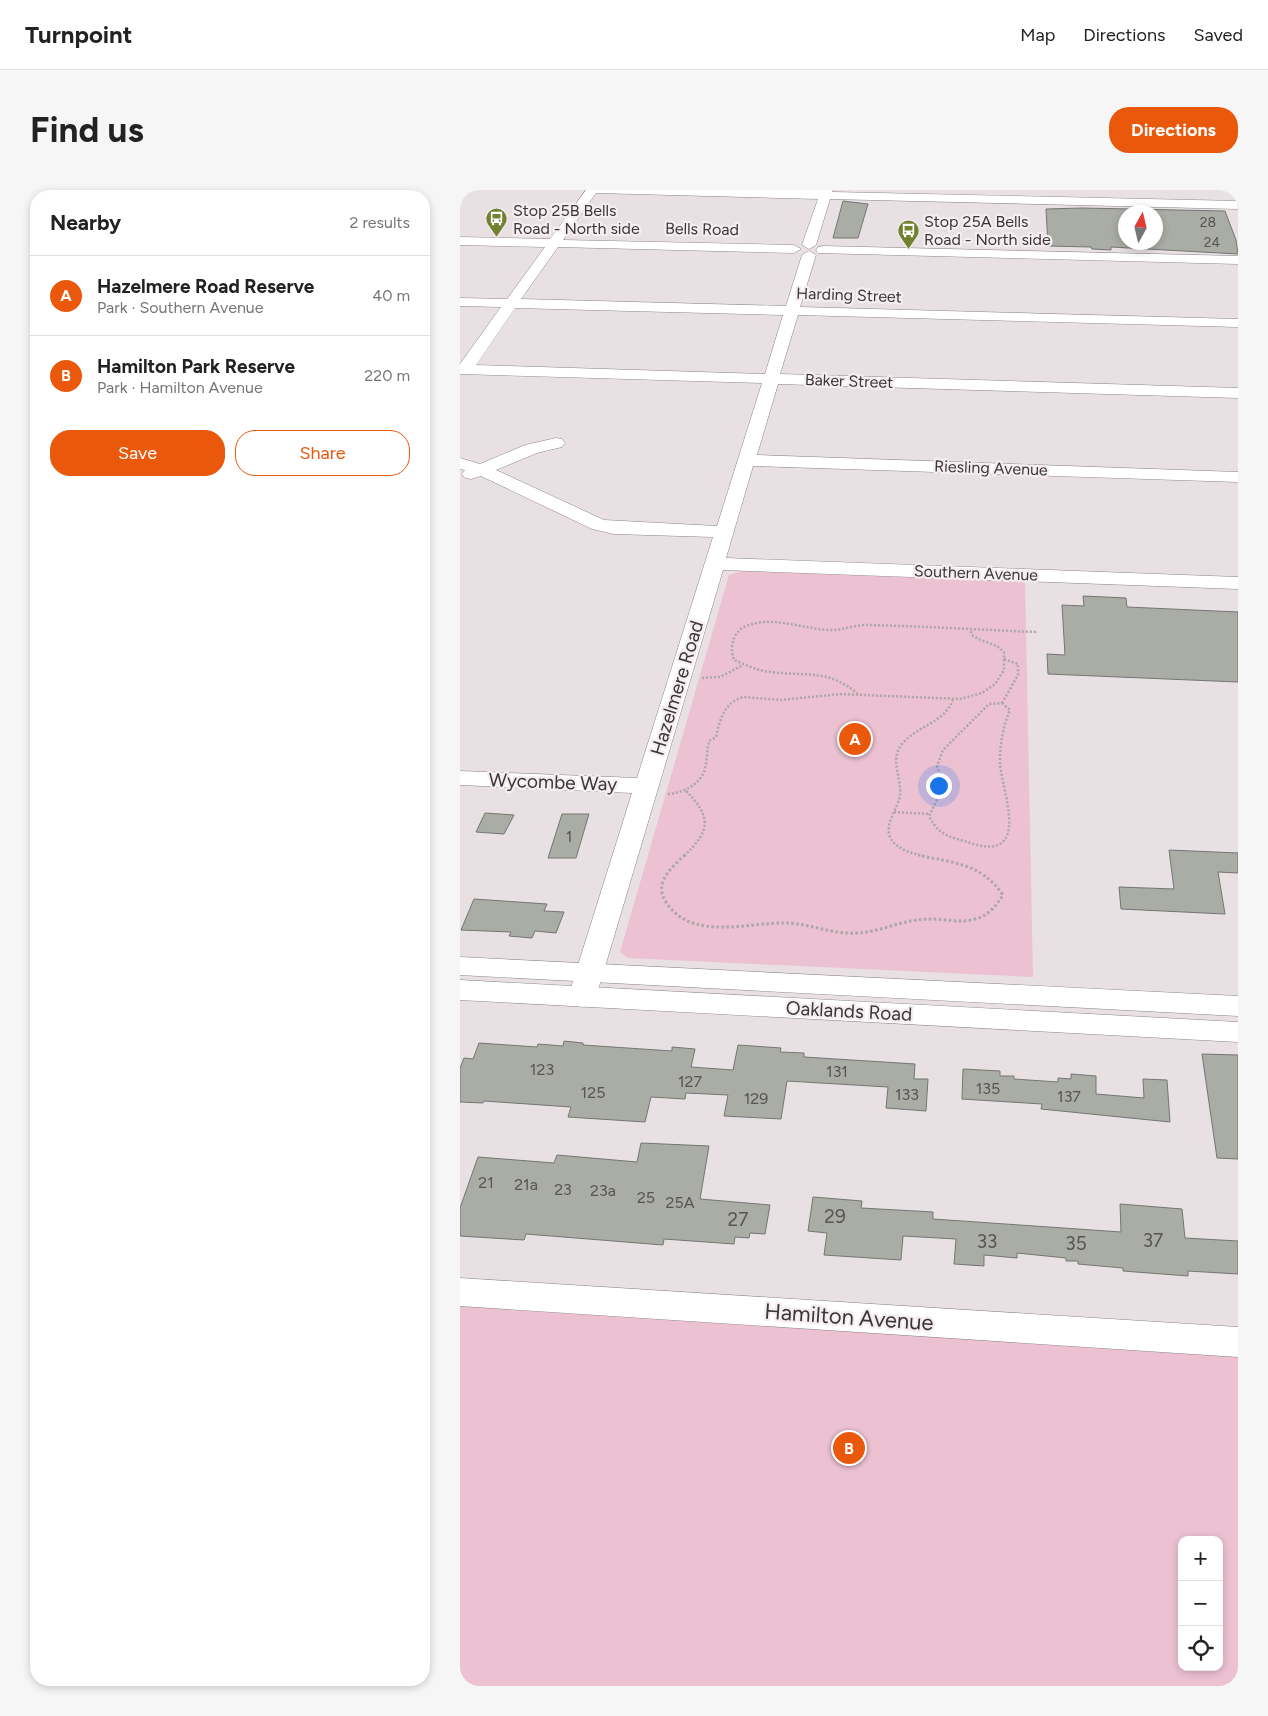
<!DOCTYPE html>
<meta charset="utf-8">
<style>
body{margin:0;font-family:Figtree,sans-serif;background:#f6f6f6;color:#222}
.controls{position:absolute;right:15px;bottom:15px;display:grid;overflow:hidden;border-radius:10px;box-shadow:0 2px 8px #0003}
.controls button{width:45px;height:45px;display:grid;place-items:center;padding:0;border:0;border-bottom:1px solid #e0e0e0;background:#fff;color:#222;font:25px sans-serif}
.compass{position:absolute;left:658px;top:15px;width:45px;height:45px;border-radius:50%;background:#fff;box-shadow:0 2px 8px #0003;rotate:8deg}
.you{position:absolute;left:478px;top:595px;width:18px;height:18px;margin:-12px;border:4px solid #fff;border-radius:50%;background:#1a73e8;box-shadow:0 0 0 8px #1a73e833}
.badge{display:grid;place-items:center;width:32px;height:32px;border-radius:50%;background:#ea580c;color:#fff;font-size:16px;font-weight:700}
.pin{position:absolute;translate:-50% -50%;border:2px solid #fff;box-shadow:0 1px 5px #0006}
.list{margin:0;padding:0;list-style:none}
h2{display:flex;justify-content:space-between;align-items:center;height:65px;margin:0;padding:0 20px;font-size:21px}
h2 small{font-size:16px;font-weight:400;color:#767676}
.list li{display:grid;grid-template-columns:32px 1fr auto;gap:15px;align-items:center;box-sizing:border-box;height:80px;padding:0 20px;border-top:1px solid #e0e0e0}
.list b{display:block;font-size:19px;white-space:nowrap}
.list p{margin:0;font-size:16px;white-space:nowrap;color:#767676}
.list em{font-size:16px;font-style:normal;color:#767676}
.actions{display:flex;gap:10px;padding:15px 20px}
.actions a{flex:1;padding:11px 0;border:1px solid #ea580c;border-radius:20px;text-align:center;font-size:18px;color:#ea580c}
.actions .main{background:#ea580c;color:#fff}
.icon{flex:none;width:28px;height:28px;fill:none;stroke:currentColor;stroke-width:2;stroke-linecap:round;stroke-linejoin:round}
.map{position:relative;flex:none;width:778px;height:1496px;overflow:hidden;border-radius:20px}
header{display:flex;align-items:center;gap:30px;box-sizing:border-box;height:70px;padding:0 25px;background:#fff;border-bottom:1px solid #e0e0e0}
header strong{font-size:24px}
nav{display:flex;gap:28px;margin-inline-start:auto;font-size:18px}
.intro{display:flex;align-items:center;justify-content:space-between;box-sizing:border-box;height:120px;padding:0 30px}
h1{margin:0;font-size:35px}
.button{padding:12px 22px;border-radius:20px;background:#ea580c;color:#fff;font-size:18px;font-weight:700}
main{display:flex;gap:30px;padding:0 30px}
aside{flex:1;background:#fff;border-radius:20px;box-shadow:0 2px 8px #0003}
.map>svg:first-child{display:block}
</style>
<header>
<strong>Turnpoint</strong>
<nav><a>Map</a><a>Directions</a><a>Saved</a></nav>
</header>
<div class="intro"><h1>Find us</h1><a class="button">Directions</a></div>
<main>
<aside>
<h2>Nearby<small>2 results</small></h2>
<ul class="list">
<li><span class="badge">A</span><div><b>Hazelmere Road Reserve</b><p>Park · Southern Avenue</p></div><em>40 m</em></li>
<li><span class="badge">B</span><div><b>Hamilton Park Reserve</b><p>Park · Hamilton Avenue</p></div><em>220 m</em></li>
</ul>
<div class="actions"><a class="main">Save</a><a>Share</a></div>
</aside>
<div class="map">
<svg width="778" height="1496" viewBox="0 0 778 1496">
<rect width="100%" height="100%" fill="#e8e0e3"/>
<g fill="#ecc1d2" fill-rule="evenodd">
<path d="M281,381L565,391L573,787L168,768L160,762L269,385Z"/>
<path d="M0,1113L778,1166V1496H0ZM722,1350H759V1477H722Z"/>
</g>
<g fill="#aaaca6" stroke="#747670" fill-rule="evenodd">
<path d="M383,11L408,14L398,48H373Z"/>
<path d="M622,18L765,21L776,50L778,64L651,57V60L632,59L631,57L588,56L586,19ZM666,22H696V52H666Z"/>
<path d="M623,406L666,408L667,417L778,422V492L588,484L587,464L605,465L602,415L624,416Z"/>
<path d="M25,623L54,625L44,644L16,642Z"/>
<path d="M102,624H129L116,668H88Z"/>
<path d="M709,660L778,663V683L758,682L765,724L661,719L659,697L714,699Z"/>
<path d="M14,709L87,714L84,721L104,722L96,743L75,741L72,748L49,746L51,742L1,740Z"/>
<path d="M104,851L123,853V855L212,861V857L235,859L231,877L273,880L278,855L321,858L320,862L344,863V867L455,874L454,889H468L466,921L426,918L428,897L327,891L321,929L264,926L268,905L226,903L225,909L191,907L185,932L108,927L111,917L24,911L23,913L0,912V878L4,868L13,869L19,853L77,857L78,854L103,856Z"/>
<path d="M742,864L778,865V969L757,968Z"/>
<path d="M503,879L540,881V886H554V889L598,892V888L611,889V884L636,886V904L684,908L683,889L707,890L710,932L581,919L582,914L502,909Z"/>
<path d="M181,953L249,956L240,1009L310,1015L305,1044L290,1043L289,1048L275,1047L274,1054L204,1049L203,1055L66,1044L64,1050L0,1046V1018L18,967L94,973L97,965L177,972Z"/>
<path d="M353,1007L402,1011L401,1018L473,1022V1029L661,1042L660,1014L722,1019L725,1048L778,1051V1084L728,1081V1086L663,1081V1078L618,1074V1071H606V1068L557,1063V1068L524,1065V1076L494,1074L496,1049L443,1046L441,1070L364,1065L367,1043L348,1041Z"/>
</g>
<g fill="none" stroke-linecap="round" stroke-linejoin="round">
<defs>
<g id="minor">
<path d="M126,0H373L372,2L778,11V19L370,9L356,55L349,59L342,55L358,9L136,3L103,50L334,55L341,59L334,63L98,57L61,109L326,116L342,65L349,61L356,65L340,117L778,129V137L338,125L320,184L778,198V208L318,194L297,265L778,282V292L293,276L266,368L778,387V399L263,380L136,807L132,814L122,817L112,814L108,807L172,603L0,595V581L177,588L253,347L154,344L132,339L21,286L11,289L5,288L2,284L5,280L0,279V268L20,274L65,255L96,248L102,249L105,253L102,257L77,263L36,280L144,330L257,336L302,193L0,184V174L41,117L0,116V108L47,109L85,57L0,55V47L90,49ZM55,118L323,125L305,184L16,175Z"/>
<path d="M363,56L778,66V74L358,63L356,60L358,57Z"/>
<path d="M0,1088L778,1137V1167L0,1116Z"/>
</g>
<g id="major">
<path d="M0,767L778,806V826L0,785Z"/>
<path d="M0,790L778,832V852L0,810Z"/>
</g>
</defs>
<use href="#minor" stroke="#8c8587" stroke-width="1"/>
<use href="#major" stroke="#8c8587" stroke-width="1"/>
<g stroke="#aca6a8" stroke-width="2.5" stroke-dasharray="2 2" stroke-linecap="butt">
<path d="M242,488L260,487L283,475"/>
<path d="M398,504C367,478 347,487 311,482C298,481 286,475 274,470C270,459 272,443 284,437C311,424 344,440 372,440C383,440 394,435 406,435C463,436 521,440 578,442"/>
<path d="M542,513L550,520C543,537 540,553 540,572C540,592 562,645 538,655C526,660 509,652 497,649C483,645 475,639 469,626L482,600V591L477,576L483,560L529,514Z"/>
<path d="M542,513L558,485V474L544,469"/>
<path d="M208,604C223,603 241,594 245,579C247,570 247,560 249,551L256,547C260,529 264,513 283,507L321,510L380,504L500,509L522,503L535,494L544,480V462C535,452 521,453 511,444V439"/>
<path d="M434,622L469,624"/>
<path d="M224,666C251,640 252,627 225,600"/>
<path d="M464,666C453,664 437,659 431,649C423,635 438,619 440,605C442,588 429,570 442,554C458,535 483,534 493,510"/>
</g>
<path stroke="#aca6a8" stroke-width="3" stroke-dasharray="2.5 2.5" stroke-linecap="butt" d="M225,665C212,677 193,693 206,712C231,752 289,732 327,733C351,734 374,745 399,743C422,741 443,730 466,729C482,728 499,734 515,729C528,726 536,716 543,705C521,673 493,673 458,665"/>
<use href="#minor" fill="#fff" fill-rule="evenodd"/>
<use href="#major" fill="#fff" fill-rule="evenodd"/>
</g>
<defs>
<symbol id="bus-pin" viewBox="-11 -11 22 30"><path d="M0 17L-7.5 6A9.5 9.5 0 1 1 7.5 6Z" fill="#728130" stroke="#f5edf0"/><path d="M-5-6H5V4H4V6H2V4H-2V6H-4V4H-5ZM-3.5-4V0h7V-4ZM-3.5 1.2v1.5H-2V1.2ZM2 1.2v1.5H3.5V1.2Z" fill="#fff"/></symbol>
</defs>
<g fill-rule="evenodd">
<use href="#bus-pin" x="24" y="16" width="25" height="34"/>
<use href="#bus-pin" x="436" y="28" width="25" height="34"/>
</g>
<g text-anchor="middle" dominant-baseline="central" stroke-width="4.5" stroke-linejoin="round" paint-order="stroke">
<g font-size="14" fill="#565454">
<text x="748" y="32">28</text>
<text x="752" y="52">24</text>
</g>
<g font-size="16" fill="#3a3738" stroke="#f5edf0" text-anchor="start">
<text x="53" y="20">Stop 25B Bells<tspan x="53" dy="18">Road - North side</tspan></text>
<text x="464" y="31">Stop 25A Bells<tspan x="464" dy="18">Road - North side</tspan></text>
</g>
<g font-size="16" fill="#3a3738" stroke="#f5edf0">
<text transform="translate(242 39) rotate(1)">Bells Road</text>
<text transform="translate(389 105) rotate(2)">Harding Street</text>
<text transform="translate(389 191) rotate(2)">Baker Street</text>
<text transform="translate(531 278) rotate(2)">Riesling Avenue</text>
<text transform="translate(516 383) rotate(2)">Southern Avenue</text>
</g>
<g font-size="16" fill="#565454">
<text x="109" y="646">1</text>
<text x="82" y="879">123</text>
<text x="377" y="881">131</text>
<text x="230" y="891">127</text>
<text x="528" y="898">135</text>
<text x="133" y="902">125</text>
<text x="447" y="904">133</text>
<text x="609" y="906">137</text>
<text x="296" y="908">129</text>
<text x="26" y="992">21</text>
<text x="66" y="994">21a</text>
<text x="103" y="999">23</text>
<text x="143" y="1000">23a</text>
<text x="186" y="1007">25</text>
<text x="220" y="1012">25A</text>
</g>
<g font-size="19" fill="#3a3738" stroke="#f5edf0">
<text transform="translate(217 498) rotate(-73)">Hazelmere Road</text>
<text transform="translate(93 592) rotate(2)">Wycombe Way</text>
<text transform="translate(389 821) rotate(3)">Oaklands Road</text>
</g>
<g font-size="19" fill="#565454">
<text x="375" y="1026">29</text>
<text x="278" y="1029">27</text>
<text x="693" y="1050">37</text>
<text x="527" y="1051">33</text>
<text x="616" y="1053">35</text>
</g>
<g font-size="22" fill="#3a3738" stroke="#f5edf0">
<text transform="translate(389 1127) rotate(4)">Hamilton Avenue</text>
</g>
</g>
</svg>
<div class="controls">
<button>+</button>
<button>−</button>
<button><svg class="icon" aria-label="locate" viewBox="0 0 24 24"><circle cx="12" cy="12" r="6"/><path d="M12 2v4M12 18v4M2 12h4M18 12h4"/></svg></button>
</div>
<svg class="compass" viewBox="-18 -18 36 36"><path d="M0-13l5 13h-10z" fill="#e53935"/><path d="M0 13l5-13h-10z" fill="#767676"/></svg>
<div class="you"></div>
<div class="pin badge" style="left:395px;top:549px">A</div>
<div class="pin badge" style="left:389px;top:1258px">B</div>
</div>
</main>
